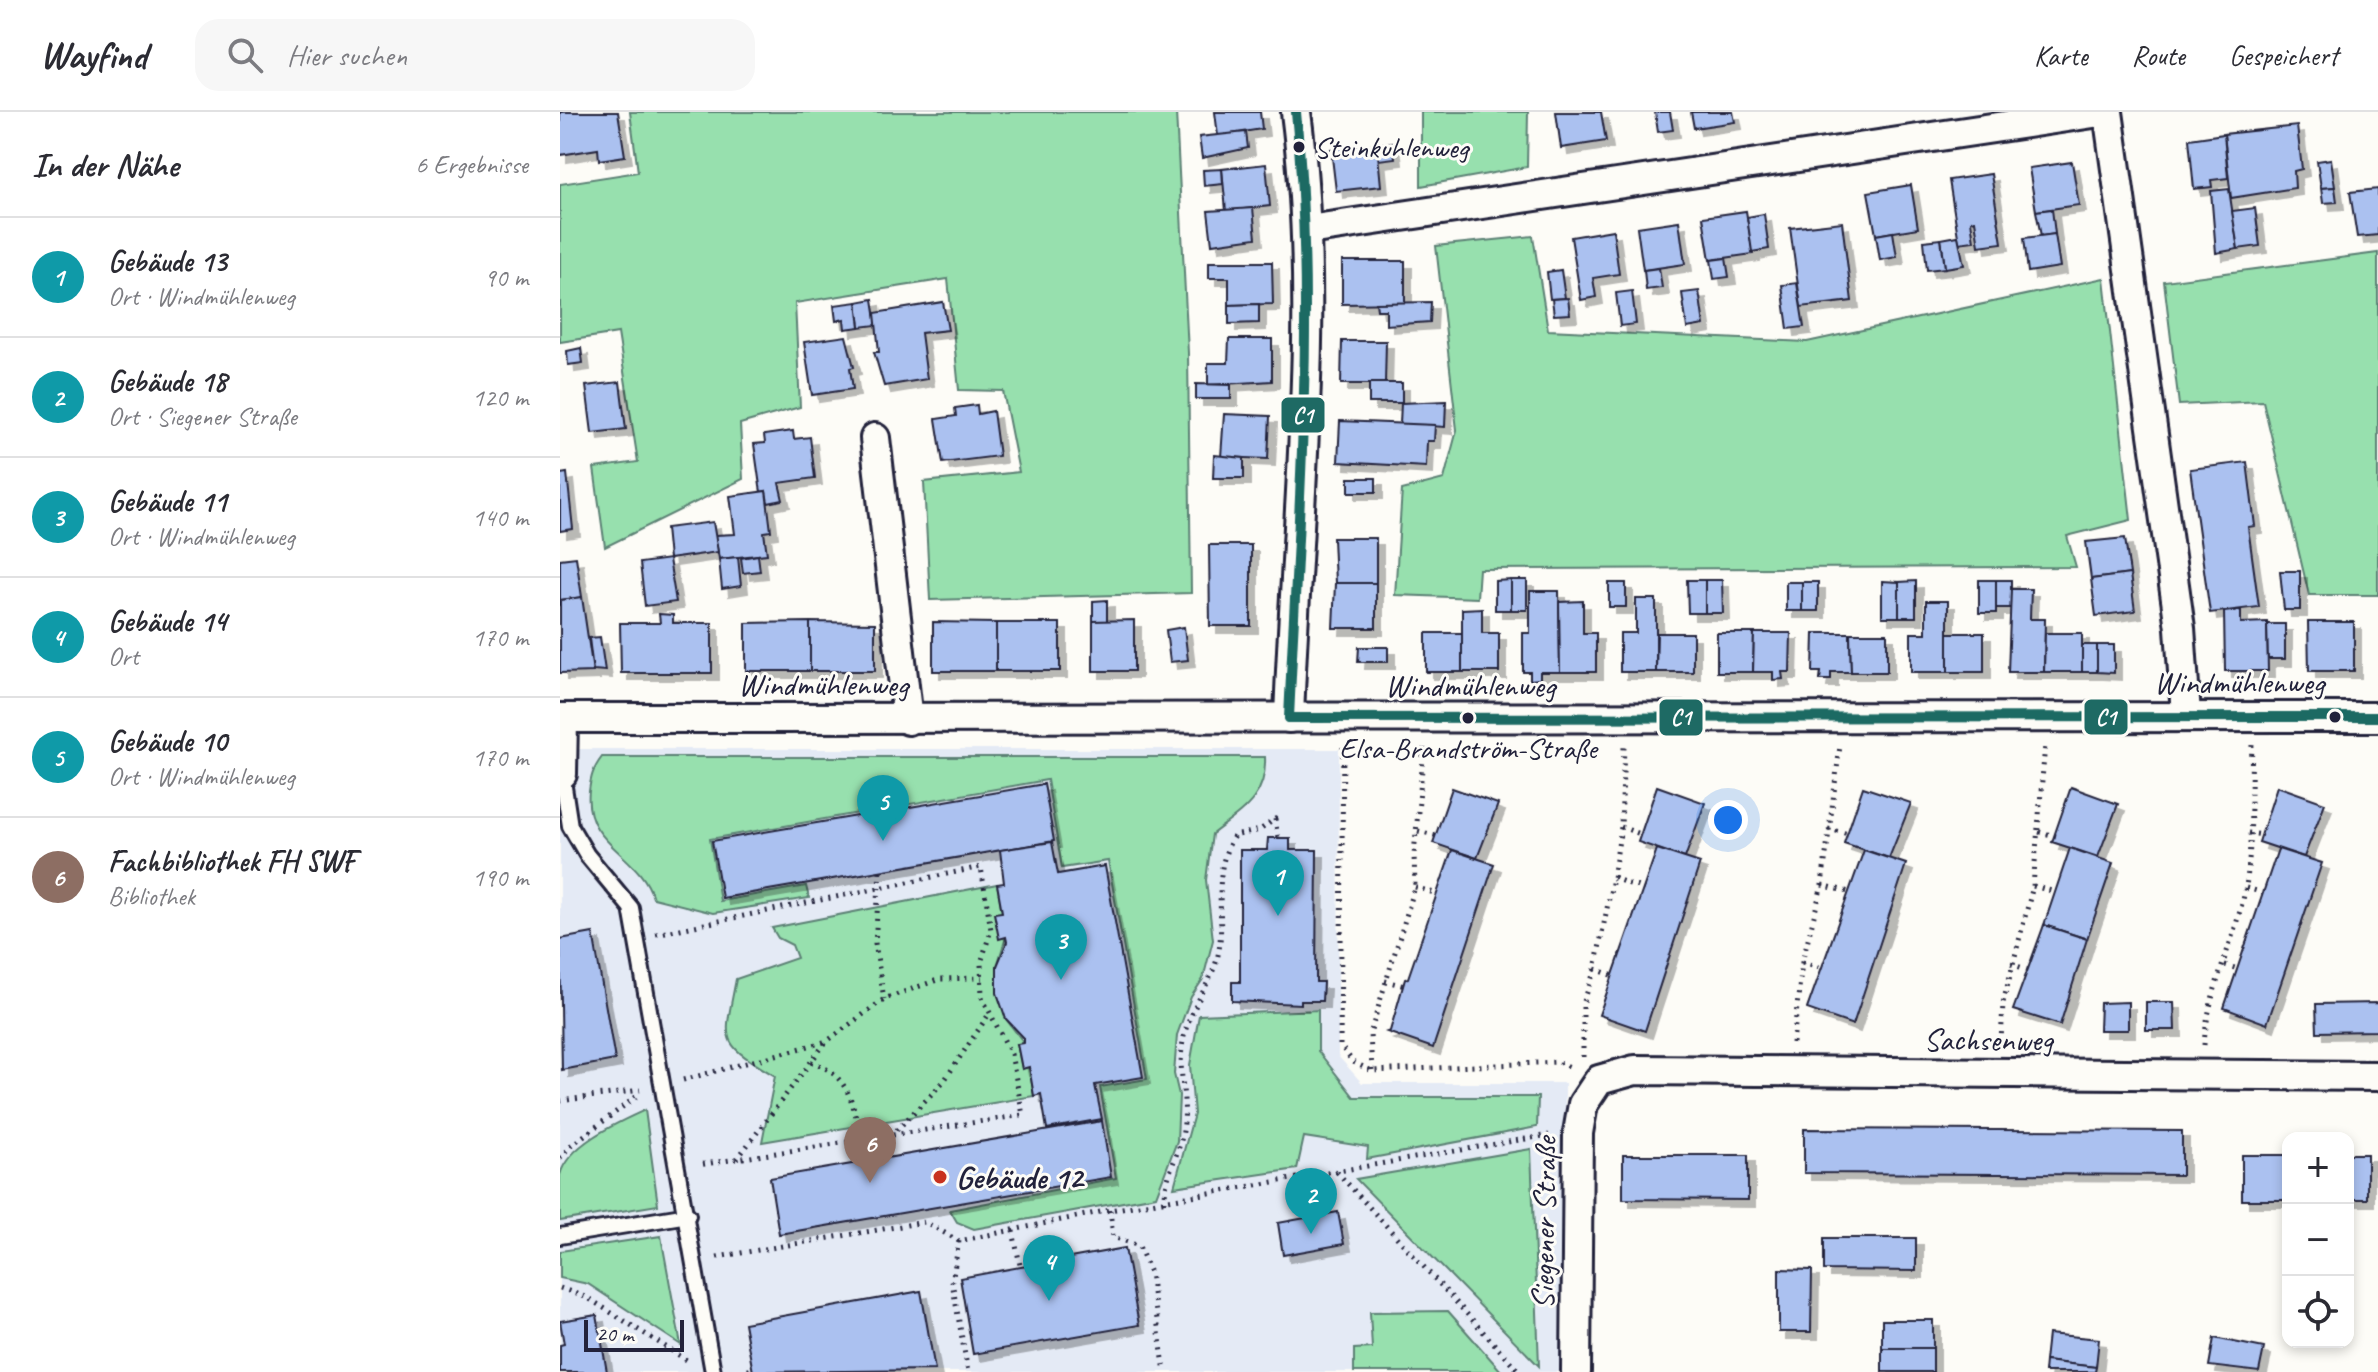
<!DOCTYPE html>
<html lang="de">
<meta charset="utf-8">
<style>
body{margin:0;font-family:Caveat,sans-serif;background:#f7f7f7;color:#2b2b33}
.controls{position:absolute;right:24px;bottom:24px;display:grid;overflow:hidden;border-radius:16px;box-shadow:0 4px 12px #0003}
.controls button{width:72px;height:72px;display:grid;place-items:center;padding:0;border:0;border-bottom:2px solid #e1e1e2;background:#fff;color:#2b2b33;font:40px sans-serif}
.scale{position:absolute;left:24px;bottom:20px;width:100px;box-sizing:border-box;padding-left:8px;border:4px solid #22223b;border-top:0;font-size:22px;line-height:28px;white-space:nowrap;color:#22223b;-webkit-text-stroke:6px #fdfcf7;paint-order:stroke}
.you{position:absolute;left:1168px;top:708px;width:28px;height:28px;margin:-20px;border:6px solid #fff;border-radius:50%;background:#1a73e8;box-shadow:0 0 0 12px #1a73e833}
.badge{display:grid;place-items:center;width:52px;height:52px;border-radius:50%;background:#c8321e;color:#fff;font-size:26px;font-weight:700}
.pin{position:absolute;translate:-50% -66px;filter:drop-shadow(0 2px 4px #0008)}
.pin::after{content:'';position:absolute;top:42px;width:28px;height:24px;background:inherit;clip-path:polygon(0 0,100% 0,50% 100%)}
.list{margin:0;padding:0;list-style:none}
h2{display:flex;justify-content:space-between;align-items:center;height:104px;margin:0;padding:0 32px;font-size:34px}
h2 small{font-size:26px;font-weight:400;color:#7c7c81}
.list li{display:grid;grid-template-columns:52px 1fr auto;gap:24px;align-items:center;box-sizing:border-box;height:120px;padding:0 32px;border-top:2px solid #e1e1e2}
.list b{display:block;font-size:30px;white-space:nowrap}
.list p{margin:0;font-size:26px;white-space:nowrap;color:#7c7c81}
.list em{font-size:26px;font-style:normal;color:#7c7c81}
.icon{flex:none;width:44px;height:44px;fill:none;stroke:currentColor;stroke-width:2;stroke-linecap:round;stroke-linejoin:round}
.map{position:relative;flex:none;width:1818px;height:1260px;overflow:hidden}
header{display:flex;align-items:center;gap:48px;box-sizing:border-box;height:112px;padding:0 40px;background:#fff;border-bottom:2px solid #e1e1e2}
header strong{font-size:38px}
nav{display:flex;gap:44px;margin-inline-start:auto;font-size:28px}
.search{width:560px;height:72px;background:#f7f7f7;display:flex;align-items:center;gap:20px;box-sizing:border-box;padding:0 28px;border-radius:24px;color:#7c7c81;font-size:30px}
main{display:flex}
aside{flex:1;background:#fff}
.map>svg:first-child{display:block}
</style>
<header>
<strong>Wayfind</strong>
<div class="search"><svg class="icon" aria-label="search" viewBox="0 0 24 24"><circle cx="10" cy="10" r="6"/><path d="M15 15l6 6"/></svg>Hier suchen</div>
<nav><a>Karte</a><a>Route</a><a>Gespeichert</a></nav>
</header>
<main>
<aside>
<h2>In der Nähe<small>6 Ergebnisse</small></h2>
<ul class="list">
<li><span class="badge" style="background:#0f9aa8">1</span><div><b>Gebäude 13</b><p>Ort · Windmühlenweg</p></div><em>90 m</em></li>
<li><span class="badge" style="background:#0f9aa8">2</span><div><b>Gebäude 18</b><p>Ort · Siegener Straße</p></div><em>120 m</em></li>
<li><span class="badge" style="background:#0f9aa8">3</span><div><b>Gebäude 11</b><p>Ort · Windmühlenweg</p></div><em>140 m</em></li>
<li><span class="badge" style="background:#0f9aa8">4</span><div><b>Gebäude 14</b><p>Ort</p></div><em>170 m</em></li>
<li><span class="badge" style="background:#0f9aa8">5</span><div><b>Gebäude 10</b><p>Ort · Windmühlenweg</p></div><em>170 m</em></li>
<li><span class="badge" style="background:#8d6e63">6</span><div><b>Fachbibliothek FH SWF</b><p>Bibliothek</p></div><em>190 m</em></li>
</ul>
</aside>
<div class="map">
<svg width="1818" height="1260" viewBox="0 0 1818 1260">
<defs>
<filter id="shadow"><feDropShadow dx="7" dy="7" stdDeviation="0" flood-color="#0004"/></filter>
</defs>
<rect width="100%" height="100%" fill="#fdfcf7"/>
<filter id="ink" filterUnits="userSpaceOnUse"><feTurbulence type="fractalNoise" baseFrequency=".0125" numOctaves="2"/><feDisplacementMap in="SourceGraphic" scale="16" xChannelSelector="R" yChannelSelector="G"/><feConvolveMatrix kernelMatrix="1 2 1 2 8 2 1 2 1" color-interpolation-filters="sRGB"/></filter>
<g filter="url(#ink)">
<path fill="#e4eaf5" d="M0,637H779L778,944L802,971H1005L1004,1260H0Z"/>
<g fill="#97e0ae" stroke="#5c8174" stroke-width="2">
<path d="M70,0H616L628,241L631,481L370,488L364,370L459,360L443,279L399,278L388,167L235,191L240,295L180,312L183,367L45,435L34,356L78,350L58,221L0,230V72L78,60Z"/>
<path d="M861,0H968L967,55L861,74Z"/>
<path d="M973,124L988,218L1247,230L1544,166L1571,408L1507,424L1516,455L919,457L917,486L835,483L842,378L884,367L897,318L876,134Z"/>
<path d="M1818,141V483H1749L1703,289L1619,293L1604,169Z"/>
<path d="M42,645H705C707,686 682,699 652,722L646,768L653,828L643,867L631,885L617,923L614,962L619,983L617,1029L596,1084L414,1117L397,1110L390,1098L556,1066L540,975L587,967L548,749L502,756L487,668L150,727L160,789L246,774L249,786L153,801L93,786C80,741 23,733 29,679C31,664 33,657 42,645Z"/>
<path d="M437,772L442,800L440,826L446,825L437,854L446,907L464,931L457,932L462,957L469,955L474,984L202,1030L215,964C157,929 164,931 176,867L237,846L232,833L218,826L212,816Z"/>
<path d="M758,898V939L794,985H978L977,1015L807,1047L808,1035L744,1025L737,1057L614,1075L634,1002L630,953L639,903Z"/>
<path d="M85,998L98,1093L0,1109C0,1095 0,1077 0,1063C8,1032 59,1010 85,998Z"/>
<path d="M971,1037L979,1254L796,1067Z"/>
<path d="M101,1124L121,1233L28,1172L0,1166V1139Z"/>
<path d="M888,1199L942,1260H794V1237L812,1236L810,1200Z"/>
</g>
<g fill="#abc1f0" stroke="#22223b" stroke-width="2" filter="url(#shadow)">
<path d="M0,0H58L65,44L39,48L38,37L0,43Z"/>
<path d="M655,0H700L702,17L658,24Z"/>
<path d="M996,0H1041L1046,29L1001,36Z"/>
<path d="M1095,0H1110L1113,18L1098,20Z"/>
<path d="M1131,0H1173L1175,10L1134,16Z"/>
<path d="M1737,14L1742,57L1734,59L1735,76L1671,86L1664,22Z"/>
<path d="M686,20L688,36L642,46L639,25Z"/>
<path d="M1664,22L1668,66L1651,68L1652,75L1634,77L1629,27Z"/>
<path d="M833,30L835,46L819,48L817,32Z"/>
<path d="M817,32L821,74L776,79L771,37Z"/>
<path d="M1771,47L1775,75L1761,76L1757,49Z"/>
<path d="M1512,50L1519,93L1476,99L1469,56Z"/>
<path d="M706,52L710,94L666,99L662,57Z"/>
<path d="M662,57L663,72L644,74L643,58Z"/>
<path d="M1431,62L1442,131L1419,134L1415,108L1411,109L1414,129L1399,131L1389,68Z"/>
<path d="M1351,73L1358,116L1316,123L1308,80Z"/>
<path d="M1775,75L1777,90L1763,91L1761,76Z"/>
<path d="M1669,77L1678,137L1656,141L1651,79Z"/>
<path d="M1818,77V123L1797,125L1790,80Z"/>
<path d="M693,96L696,126L652,132L648,99Z"/>
<path d="M1695,96L1700,134L1678,137L1672,99Z"/>
<path d="M1492,97L1495,122L1481,124L1476,99Z"/>
<path d="M1186,99L1193,142L1150,148L1143,105Z"/>
<path d="M1204,102L1209,137L1192,140L1187,105Z"/>
<path d="M1119,109L1125,152L1083,158L1077,115Z"/>
<path d="M1282,110L1292,189L1241,195L1230,116Z"/>
<path d="M1053,118L1059,162L1033,166L1036,185L1021,188L1011,125Z"/>
<path d="M1333,120L1337,145L1320,148L1316,123Z"/>
<path d="M1495,122L1500,155L1468,160L1464,126Z"/>
<path d="M1398,124L1404,153L1385,156L1381,127Z"/>
<path d="M1381,127L1385,156L1367,158L1364,129Z"/>
<path d="M1166,146L1169,165L1154,167L1151,148Z"/>
<path d="M782,149H845V191L782,192Z"/>
<path d="M649,150H712L713,192L669,193V166H649Z"/>
<path d="M1099,156L1102,176L1086,178L1084,158Z"/>
<path d="M1001,158L1005,186L990,187L987,160Z"/>
<path d="M1237,171L1244,215L1228,217L1222,173Z"/>
<path d="M1072,179L1076,212L1060,214L1056,181Z"/>
<path d="M1139,179L1144,213L1127,216L1122,181Z"/>
<path d="M1008,186L1010,202L994,203L992,187Z"/>
<path d="M313,187L317,213L300,215L297,190Z"/>
<path d="M297,190L300,215L285,217L284,207L276,209L274,193Z"/>
<path d="M383,190L388,218L361,221L367,267L324,274L314,240H319L315,201Z"/>
<path d="M871,190L870,210L826,213V198H817L816,191Z"/>
<path d="M699,192V211L669,212V193Z"/>
<path d="M286,224L294,255L290,256L293,277L252,283L244,230Z"/>
<path d="M669,227H712V269L648,273V251H668Z"/>
<path d="M782,229H826L825,272H781Z"/>
<path d="M21,236L23,251L8,253L7,239Z"/>
<path d="M60,270L66,317L32,321L26,274Z"/>
<rect x="809" y="271" width="33" height="20"/>
<path d="M636,272L671,273V287H636Z"/>
<path d="M886,289L885,315L840,312L841,291Z"/>
<path d="M417,293L418,302L433,299L439,344L383,351L376,307L396,304L395,296Z"/>
<path d="M664,302L710,304L708,347L661,345Z"/>
<path d="M780,309L875,313L874,329H867L866,355L778,350Z"/>
<path d="M233,319L234,327L250,325L255,366L219,371L223,388L208,391L206,379L201,380L200,374L194,332L205,331L204,323Z"/>
<path d="M654,343L684,346V366H653Z"/>
<path d="M1687,350L1695,414L1688,415L1699,495L1650,501L1630,357Z"/>
<path d="M7,361L13,417L0,419V362Z"/>
<rect x="789" y="366" width="27" height="14"/>
<path d="M206,379L211,419L204,420L207,442L159,447L155,423L175,422L170,384Z"/>
<path d="M153,410L158,440L109,447L106,416Z"/>
<path d="M773,426H816V471H775Z"/>
<path d="M1565,426L1570,462L1531,467L1526,430Z"/>
<path d="M649,433H691V514H650Z"/>
<path d="M198,443L200,459L183,461L181,446Z"/>
<path d="M16,445L22,485L0,488V447Z"/>
<path d="M178,445L181,474L162,477L159,447Z"/>
<path d="M109,447L116,490L85,494L80,451Z"/>
<path d="M1720,459H1740V498H1724Z"/>
<path d="M1570,462L1575,499L1536,504L1531,467Z"/>
<path d="M951,468V498H935V469Z"/>
<rect x="951" y="468" width="16" height="30"/>
<path d="M1127,468H1145V501H1128Z"/>
<path d="M1145,468H1162L1163,501H1145Z"/>
<rect x="1419" y="468" width="17" height="33"/>
<rect x="1436" y="468" width="15" height="28"/>
<path d="M1322,469L1339,470V505H1322Z"/>
<path d="M1356,469V505H1339V470Z"/>
<rect x="1226" y="470" width="16" height="29"/>
<rect x="1242" y="470" width="16" height="29"/>
<path d="M775,471H816V516H773Z"/>
<rect x="1049" y="471" width="17" height="24"/>
<path d="M1451,477H1471L1470,507H1485L1484,560H1448Z"/>
<path d="M970,479H999L1000,560H980V567L970,568V560H963V521H970Z"/>
<path d="M22,485L33,560L0,561V488Z"/>
<path d="M1076,487H1096V560H1060V521H1076Z"/>
<path d="M547,488V509H533V489Z"/>
<path d="M1023,489V521H1036V560H1000L999,490Z"/>
<path d="M1366,489H1388V560H1351V521H1366Z"/>
<path d="M922,496V521H939V560H902V497Z"/>
<path d="M1681,498V511L1707,510L1708,559H1665L1664,500Z"/>
<path d="M99,502L113,503V511H152V561H61L60,511H100Z"/>
<path d="M574,508V559H533V509Z"/>
<path d="M250,510V559H186V511Z"/>
<path d="M250,510L315,511V559H250Z"/>
<path d="M373,510L436,511V559H373Z"/>
<path d="M1748,510H1794V559H1749Z"/>
<rect x="436" y="511" width="64" height="48"/>
<path d="M1707,512H1725V547H1708Z"/>
<path d="M624,515L628,548L610,550L606,518Z"/>
<rect x="866" y="521" width="36" height="39"/>
<path d="M1097,521H1133V560H1096Z"/>
<path d="M1157,521H1194L1193,560H1157Z"/>
<path d="M1194,521H1231L1230,560H1222L1223,567L1213,568V560H1193Z"/>
<path d="M1254,521H1290L1291,560H1271V568H1260L1261,560H1253Z"/>
<path d="M1290,521H1327V560H1291Z"/>
<rect x="1388" y="521" width="36" height="39"/>
<path d="M1485,521H1522V560H1484Z"/>
<path d="M40,525L45,559L33,558L29,526Z"/>
<rect x="1522" y="533" width="15" height="27"/>
<path d="M1537,533H1554V561L1537,560Z"/>
<path d="M799,535H828V550H798Z"/>
<path d="M484,672L494,729L162,786L152,729Z"/>
<path d="M1097,674L1145,691L1125,746L1078,730Z"/>
<path d="M1717,674L1765,691L1744,745L1699,730Z"/>
<path d="M1303,675L1351,691L1329,746L1284,731Z"/>
<path d="M1511,675L1558,692L1538,745L1492,730Z"/>
<path d="M892,676L938,692L917,746L873,731Z"/>
<path d="M708,726H730V738H757L756,870H763L762,889H741V892L672,889V870H680V738H707Z"/>
<path d="M492,730L498,762L545,754L583,965L535,973L542,1007L487,1017L481,982L474,984L469,955L462,957L457,932L464,931V926L446,907L437,881V854L447,830L446,825L439,827L434,801L442,800L437,772L444,771L440,738Z"/>
<path d="M1510,736L1553,751L1527,827L1484,813Z"/>
<path d="M1097,737L1140,751L1085,919L1039,903Z"/>
<path d="M1718,737L1762,751L1707,912L1664,896Z"/>
<path d="M892,738L934,752L873,936L827,920L830,919L845,867L848,866Z"/>
<path d="M1304,738L1346,752L1293,913L1247,897Z"/>
<path d="M1484,813L1527,827L1500,913L1453,898Z"/>
<path d="M33,821L55,948L2,958L0,827Z"/>
<path d="M1568,890V918H1539L1540,891Z"/>
<path d="M1586,890H1614L1615,918H1586Z"/>
<path d="M1818,891V919L1757,920L1756,892Z"/>
<path d="M542,1009L551,1065L219,1122L210,1066Z"/>
<path d="M1244,1017L1622,1019V1063L1244,1061Z"/>
<rect x="1788" y="1042" width="19" height="45"/>
<path d="M1063,1043H1188V1088L1063,1087Z"/>
<rect x="1682" y="1043" width="46" height="45"/>
<path d="M778,1100L784,1132L723,1143L718,1111Z"/>
<path d="M1264,1126H1356V1159L1264,1158Z"/>
<path d="M565,1136L579,1213L413,1242L400,1166Z"/>
<path d="M1219,1157L1252,1158L1251,1220H1219Z"/>
<path d="M361,1179L375,1258L193,1260L184,1211Z"/>
<path d="M37,1203L47,1260H0V1233L4,1232L0,1209Z"/>
<rect x="1322" y="1208" width="51" height="28"/>
<path d="M1488,1222L1539,1227L1536,1255L1485,1249Z"/>
<path d="M1654,1226L1704,1236L1699,1260L1649,1254Z"/>
<rect x="1322" y="1236" width="51" height="24"/>
<path d="M1485,1249L1536,1255L1535,1260H1484Z"/>
</g>
<g fill="none" stroke-linecap="round" stroke-linejoin="round">
<defs>
<g id="service">
<path d="M2,662L10,714L27,743L71,796L153,1260"/>
<path d="M0,1124L128,1103"/>
</g>
<g id="minor">
<path d="M1548,0L1620,516L1626,603"/>
<path d="M748,118L1540,0"/>
<path d="M315,326L348,608"/>
<path d="M0,606L1818,605"/>
<path d="M729,606C736,403 762,202 736,0"/>
<path d="M2,662L3,606"/>
<path d="M1016,1260L1018,1021L1023,992L1039,968L1075,958L1818,964"/>
</g>
</defs>
<use href="#service" stroke="#22223b" stroke-width="20"/>
<use href="#minor" stroke="#22223b" stroke-width="34"/>
<g stroke="#22223b" stroke-width="5" stroke-dasharray="2 6" stroke-linecap="butt">
<path d="M783,635L780,933L793,950L812,959L998,950L1013,956"/>
<path d="M1061,715L1083,723"/>
<path d="M1268,717L1289,722"/>
<path d="M858,719L878,724"/>
<path d="M1479,720L1496,724"/>
<path d="M1688,721L1703,723"/>
<path d="M320,759L315,831L324,887"/>
<path d="M1053,766L1084,777"/>
<path d="M1262,773L1289,780"/>
<path d="M1473,774L1495,780"/>
<path d="M855,775L877,782"/>
<path d="M1686,776L1704,781"/>
<path d="M96,822L421,755L431,818L421,851L422,885L451,942L463,1003L138,1053"/>
<path d="M1242,850L1263,856"/>
<path d="M1451,852L1469,858"/>
<path d="M1665,853L1678,857"/>
<path d="M1035,857L1054,864"/>
<path d="M825,869L845,874"/>
<path d="M1441,930L1443,891L1473,774L1485,633"/>
<path d="M1233,931L1242,850L1262,773L1280,634"/>
<path d="M1644,933C1647,882 1674,830 1685,779C1693,740 1690,675 1692,633"/>
<path d="M1023,945V892L1035,857L1053,766L1061,715L1064,635"/>
<path d="M251,950C298,965 294,1008 306,1049"/>
<path d="M812,958L810,922L855,775L854,742L864,636"/>
<path d="M123,968L264,930"/>
<path d="M0,989L80,978"/>
<path d="M331,1024L384,969L429,902"/>
<path d="M0,1046L10,1034L80,982"/>
<path d="M177,1047L266,930L324,887L380,867L422,866"/>
<path d="M777,1060L960,1260"/>
<path d="M605,1090C604,1064 619,1044 623,1019C629,981 614,957 626,917C634,890 655,865 659,838C665,800 651,760 674,724L700,718L715,707L718,726"/>
<path d="M550,1098L553,1125L579,1134L590,1161L605,1260"/>
<path d="M453,1119L460,1153"/>
<path d="M399,1129L392,1170L408,1260"/>
<path d="M157,1145L365,1110L399,1129L550,1098L989,1023"/>
<path d="M0,1176L28,1186L128,1249"/>
<path d="M180,1260L192,1257"/>
</g>
<use href="#service" stroke="#fdfcf7" stroke-width="14"/>
<use href="#minor" stroke="#fdfcf7" stroke-width="28"/>
<defs>
<g id="bus-1">
<path d="M729,606L1818,605"/>
<path d="M729,606C738,403 756,203 736,0"/>
</g>
</defs>
<use href="#bus-1" stroke="#fdfcf7" stroke-width="16"/>
<use href="#bus-1" stroke="#1e6a64" stroke-width="10"/>
</g>
</g>
<g fill="#22223b" stroke="#fdfcf7" stroke-width="3">
<circle cx="739" cy="35" r="7"/>
<circle cx="1775" cy="605" r="7"/>
<circle cx="908" cy="606" r="7"/>
</g>
<circle fill="#c8321e" stroke="#fdfcf7" stroke-width="3" cx="380" cy="1065" r="8"/>
<g text-anchor="middle" dominant-baseline="central" stroke-width="6" stroke-linejoin="round" paint-order="stroke">
<g font-size="30" fill="#22223b" stroke="#fdfcf7" text-anchor="start">
<text x="754" y="35">Steinkuhlenweg</text>
<text x="908" y="636" text-anchor="middle">Elsa-Brandström-Straße</text>
</g>
<g font-size="32" fill="#22223b" stroke="#fdfcf7">
<text x="1679" y="570">Windmühlenweg</text>
<text x="263" y="572">Windmühlenweg</text>
<text x="910" y="573">Windmühlenweg</text>
<text x="1428" y="927">Sachsenweg</text>
<text transform="translate(984 1111) rotate(-89)">Siegener Straße</text>
</g>
<g font-size="32" font-weight="bold" fill="#22223b" stroke="#fdfcf7" text-anchor="start">
<text x="396" y="1065">Gebäude 12</text>
</g>
</g>
<g stroke="#fdfcf7" stroke-width="3">
<rect x="720" y="284" width="46" height="38" rx="8" fill="#1e6a64"/>
<rect x="1523" y="586" width="46" height="38" rx="8" fill="#1e6a64"/>
<rect x="1098" y="586" width="46" height="39" rx="8" fill="#1e6a64"/>
</g>
<g font-size="22" text-anchor="middle" font-weight="bold" fill="#fff">
<text x="743" y="311">C1</text>
<text x="1546" y="613">C1</text>
<text x="1121" y="613">C1</text>
</g>
</svg>
<div class="controls">
<button>+</button>
<button>−</button>
<button><svg class="icon" aria-label="locate" viewBox="0 0 24 24"><circle cx="12" cy="12" r="6"/><path d="M12 2v4M12 18v4M2 12h4M18 12h4"/></svg></button>
</div>
<div class="scale">20 m</div>
<div class="you"></div>
<div class="pin badge" style="left:718px;top:804px;background:#0f9aa8">1</div>
<div class="pin badge" style="left:751px;top:1122px;background:#0f9aa8">2</div>
<div class="pin badge" style="left:501px;top:868px;background:#0f9aa8">3</div>
<div class="pin badge" style="left:489px;top:1189px;background:#0f9aa8">4</div>
<div class="pin badge" style="left:323px;top:729px;background:#0f9aa8">5</div>
<div class="pin badge" style="left:310px;top:1071px;background:#8d6e63">6</div>
</div>
</main>
